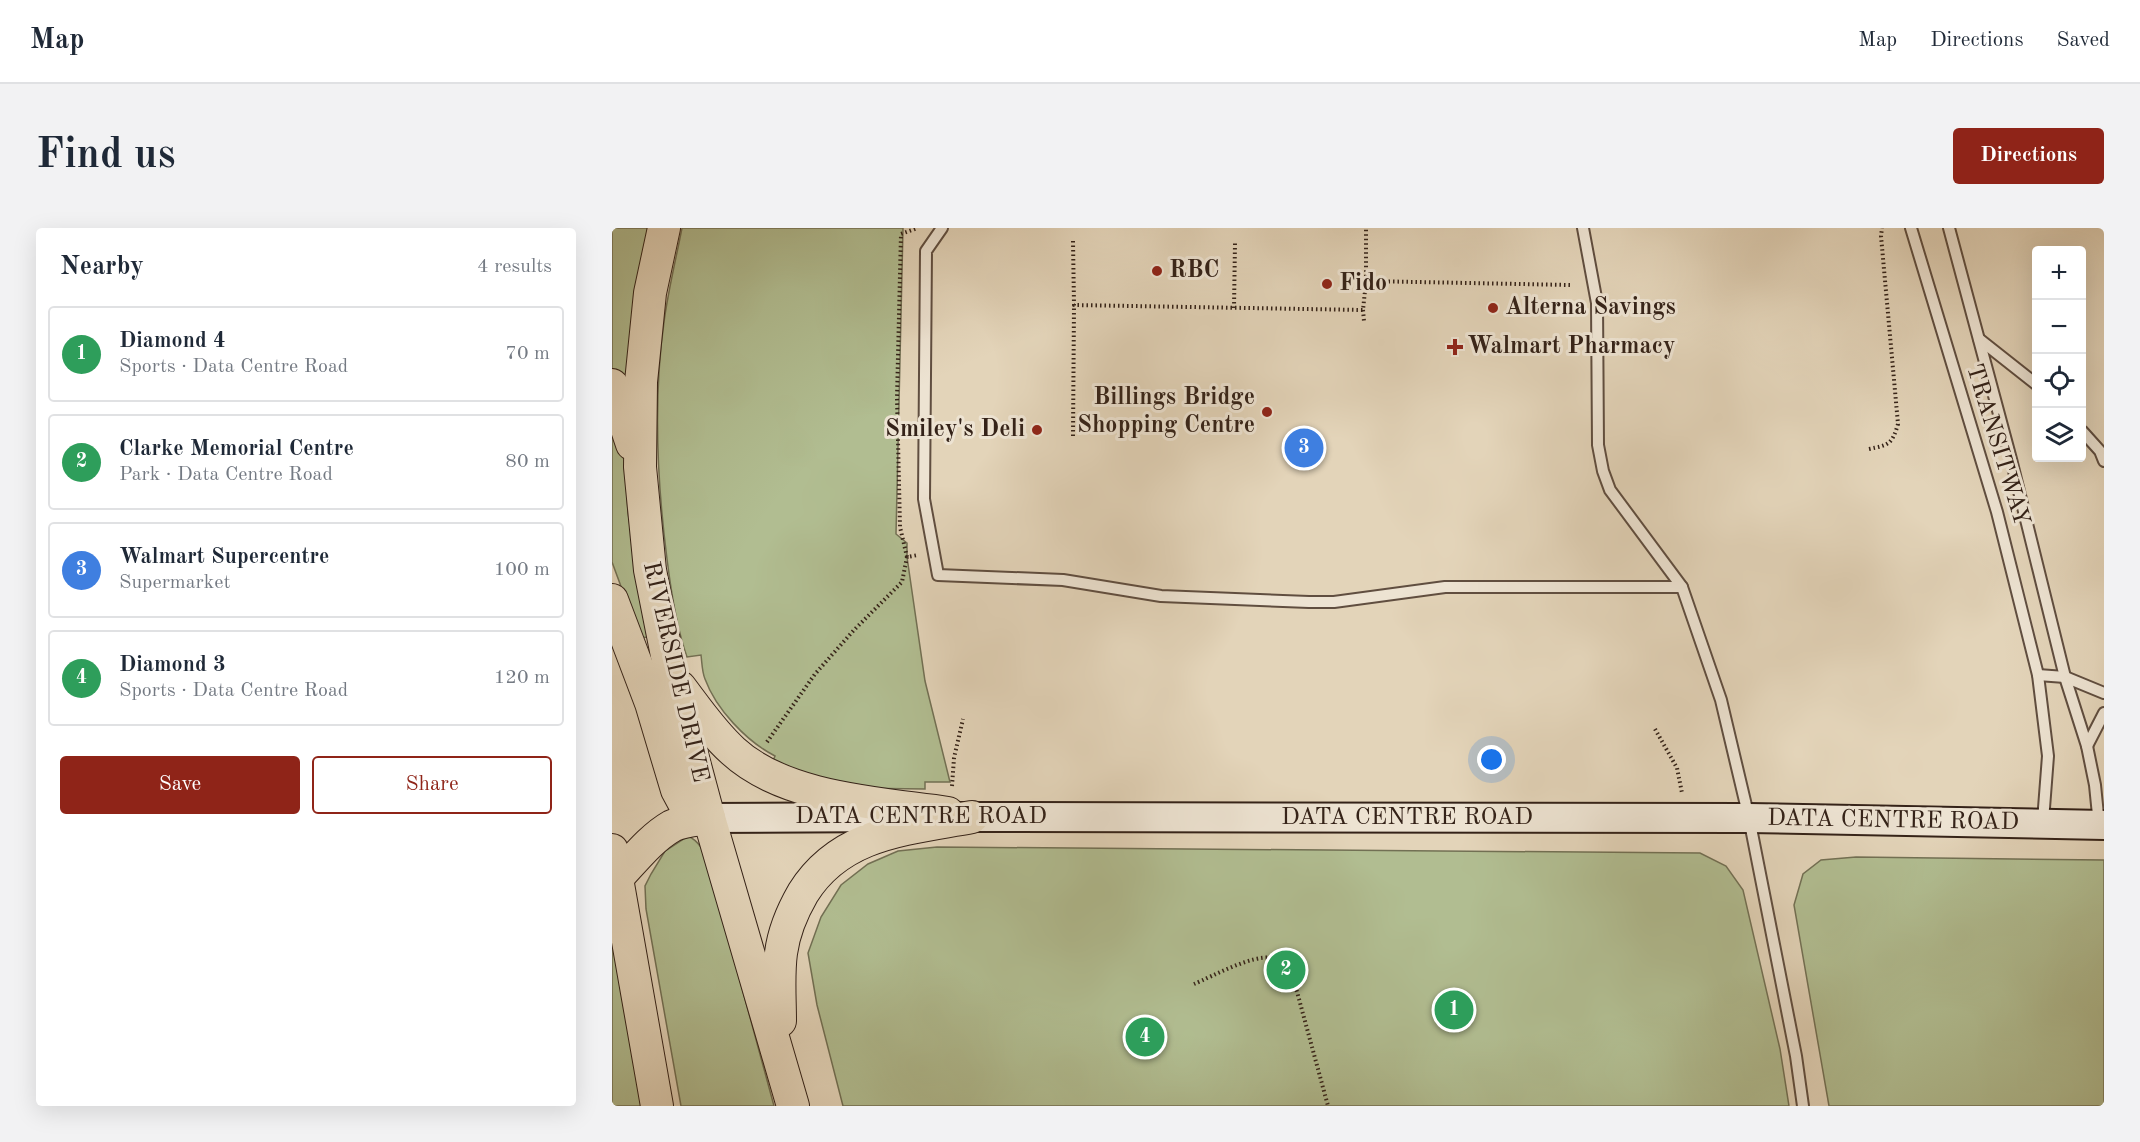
<!DOCTYPE html>
<meta charset="utf-8">
<style>
body{margin:0;font-family:"Old Standard TT",serif;background:#f2f2f3;color:#1f2937}
.controls{position:absolute;right:18px;top:18px;display:grid;overflow:hidden;border-radius:6px;box-shadow:0 6px 24px #0002}
.controls button{width:54px;height:54px;display:grid;place-items:center;padding:0;border:0;border-bottom:2px solid #e0e1e3;background:#fff;color:#1f2937;font:30px sans-serif}
.you{position:absolute;left:880px;top:532px;width:21px;height:21px;margin:-15px;border:4px solid #fff;border-radius:50%;background:#1a73e8;box-shadow:0 0 0 9px #1a73e833}
.badge{display:grid;place-items:center;width:39px;height:39px;border-radius:50%;background:#8f2418;color:#fff;font-size:20px;font-weight:700}
.pin{position:absolute;translate:-50% -50%;border:3px solid #fff;box-shadow:0 2px 6px #0006}
.list{margin:0;padding:0;list-style:none}
h2{display:flex;justify-content:space-between;align-items:center;height:78px;margin:0;padding:0 24px;font-size:26px}
h2 small{font-size:20px;font-weight:400;color:#747a83}
.list li{display:grid;grid-template-columns:39px 1fr auto;gap:18px;align-items:center;box-sizing:border-box;height:96px;margin:0 12px 12px;padding:0 12px;border:2px solid #e0e1e3;border-radius:6px}
.list b{display:block;font-size:22px;white-space:nowrap}
.list p{margin:0;font-size:20px;white-space:nowrap;color:#747a83}
.list em{font-size:20px;font-style:normal;color:#747a83}
.actions{display:flex;gap:12px;padding:18px 24px}
.actions a{flex:1;padding:14px 0;border:2px solid #8f2418;border-radius:6px;text-align:center;font-size:21px;color:#8f2418}
.actions .main{background:#8f2418;color:#fff}
.icon{flex:none;width:33px;height:33px;fill:none;stroke:currentColor;stroke-width:2;stroke-linecap:round;stroke-linejoin:round}
.map{position:relative;flex:none;width:1492px;height:878px;overflow:hidden;border-radius:6px}
header{display:flex;align-items:center;gap:36px;box-sizing:border-box;height:84px;padding:0 30px;background:#fff;border-bottom:2px solid #e0e1e3}
header strong{font-size:28px}
nav{display:flex;gap:33px;margin-inline-start:auto;font-size:21px}
.intro{display:flex;align-items:center;justify-content:space-between;box-sizing:border-box;height:144px;padding:0 36px}
h1{margin:0;font-size:42px}
.button{padding:15px 27px;border-radius:6px;background:#8f2418;color:#fff;font-size:21px;font-weight:700}
main{display:flex;gap:36px;padding:0 36px}
aside{flex:1;background:#fff;border-radius:6px;box-shadow:0 6px 24px #0002}
.map>svg:first-child{display:block}
</style>
<header>
<strong>Map</strong>
<nav><a>Map</a><a>Directions</a><a>Saved</a></nav>
</header>
<div class="intro"><h1>Find us</h1><a class="button">Directions</a></div>
<main>
<aside>
<h2>Nearby<small>4 results</small></h2>
<ul class="list">
<li><span class="badge" style="background:#2e9e5b">1</span><div><b>Diamond 4</b><p>Sports · Data Centre Road</p></div><em>70 m</em></li>
<li><span class="badge" style="background:#2e9e5b">2</span><div><b>Clarke Memorial Centre</b><p>Park · Data Centre Road</p></div><em>80 m</em></li>
<li><span class="badge" style="background:#3f7fe0">3</span><div><b>Walmart Supercentre</b><p>Supermarket</p></div><em>100 m</em></li>
<li><span class="badge" style="background:#2e9e5b">4</span><div><b>Diamond 3</b><p>Sports · Data Centre Road</p></div><em>120 m</em></li>
</ul>
<div class="actions"><a class="main">Save</a><a>Share</a></div>
</aside>
<div class="map">
<svg width="1492" height="878" viewBox="0 0 1492 878">
<rect width="100%" height="100%" fill="#e3d4b9"/>
<filter id="stains"><feTurbulence type="fractalNoise" baseFrequency=".00333" numOctaves="4"/><feColorMatrix values="0 0 0 0 .2 0 0 0 0 .09 0 0 0 0 .02 0 0 0 .5 -.17"/></filter>
<radialGradient id="worn" r=".72"><stop offset=".6" stop-color="#630" stop-opacity="0"/><stop offset="1" stop-color="#630" stop-opacity=".3"/></radialGradient>
<g fill="#b1bd91" stroke="#727054" stroke-width="1.5">
<path d="M0,0H38L12,219L16,285L35,409L28,410L0,334Z"/>
<path d="M70,0H291L284,306L295,315V329L313,453L338,554H313V561L237,560L160,535L163,528C134,513 104,481 93,451C90,444 90,435 89,427L75,429C64,398 59,363 55,331C45,253 41,172 52,94C56,63 64,31 70,0Z"/>
<path d="M76,608C89,614 92,625 97,638L162,878H69L34,681L33,658L39,646L53,623Z"/>
<path d="M325,619L1088,625L1114,638L1131,662L1168,821L1177,878H231L205,777L196,725L209,689L229,657L256,636L286,623Z"/>
<path d="M0,622L45,878H0Z"/>
<path d="M1244,629L1492,632V878H1217L1182,677L1191,646L1209,632Z"/>
</g>
<g fill="none" stroke-linecap="round" stroke-linejoin="round">
<defs>
<g id="service">
<path d="M330,0L314,23L312,271L326,347L451,352L549,368L697,374H722L833,359H1070"/>
<path d="M971,0L985,75L986,217L991,243L998,262L1070,359L1109,472L1137,590L1184,828L1191,878"/>
<path d="M1299,0L1385,284L1426,447L1436,528L1431,593"/>
<path d="M1337,0L1399,231L1453,449L1475,518L1483,557L1487,597"/>
<path d="M1367,111L1424,156"/>
<path d="M1470,203L1488,223L1492,233"/>
<path d="M1426,447L1453,449L1492,465"/>
<path d="M1475,518L1492,485"/>
</g>
<g id="secondary">
<path d="M336,589L1137,590L1492,597"/>
<path d="M97,590L284,589"/>
</g>
<g id="primary">
<path d="M52,0L38,65L29,154L28,239L38,342L59,448L97,590L181,878"/>
<path d="M0,157L20,216"/>
<path d="M0,372L39,475L65,562L72,575L97,590"/>
<path d="M68,459C84,480 100,504 121,523C173,571 268,575 336,585"/>
<path d="M0,622L45,878"/>
<path d="M5,650C22,632 39,610 60,598C72,592 85,592 97,590"/>
<path d="M168,793C168,771 166,747 169,725C172,702 180,684 191,665C229,604 296,601 360,589"/>
</g>
</defs>
<use href="#service" stroke="#604e40" stroke-width="14"/>
<use href="#secondary" stroke="#342218" stroke-width="32"/>
<use href="#primary" stroke="#342218" stroke-width="34"/>
<g stroke="#342218" stroke-width="4" stroke-dasharray="1.5 3" stroke-linecap="butt">
<path d="M461,13L462,77L751,82L754,53V0"/>
<path d="M754,53L958,57"/>
<path d="M622,80L623,15"/>
<path d="M751,82L752,93"/>
<path d="M461,208L462,77"/>
<path d="M1257,221C1276,217 1280,217 1286,196L1269,8L1270,0"/>
<path d="M295,329L288,299L285,170L289,6L306,0"/>
<path d="M1043,501L1065,540L1070,565"/>
<path d="M155,514L203,446L242,402L290,354L295,329L306,327"/>
<path d="M340,558L342,530L351,491"/>
<path d="M582,756C601,748 641,726 660,730C670,732 676,740 681,749L716,878"/>
</g>
<use href="#service" stroke="#ede3d2" stroke-width="10"/>
<use href="#secondary" stroke="#ede3d2" stroke-width="28"/>
<use href="#primary" stroke="#e3d4b9" stroke-width="32"/>
</g>
<g fill="#8f2418" stroke="#ede3d2" stroke-width="2">
<circle cx="545" cy="43" r="6"/>
<circle cx="715" cy="56" r="6"/>
<circle cx="881" cy="80" r="6"/>
<path d="M840 110h6v6h6v6h-6v6h-6v-6h-6v-6h6z"/>
<circle cx="655" cy="184" r="6"/>
<circle cx="425" cy="202" r="6"/>
</g>
<g text-anchor="middle" dominant-baseline="central" stroke-width="6" stroke-linejoin="round" paint-order="stroke">
<g font-size="24" font-weight="bold" fill="#342218" stroke="#ede3d2" text-anchor="start">
<text x="557" y="43">RBC</text>
<text x="727" y="56">Fido</text>
<text x="893" y="80">Alterna Savings</text>
<text x="855" y="119">Walmart Pharmacy</text>
<text x="643" y="170" text-anchor="end">Billings Bridge<tspan x="643" dy="28">Shopping Centre</tspan></text>
<text x="413" y="202" text-anchor="end">Smiley's Deli</text>
</g>
<g font-size="24" fill="#342218" stroke="#ede3d2">
<text transform="translate(1385 217) rotate(73)">TRANSITWAY</text>
<text transform="translate(63 444) rotate(77)">RIVERSIDE DRIVE</text>
<text x="309" y="589">DATA CENTRE ROAD</text>
<text x="795" y="590">DATA CENTRE ROAD</text>
<text transform="translate(1281 593) rotate(1)">DATA CENTRE ROAD</text>
</g>
</g>
<rect width="100%" height="100%" filter="url(#stains)"/>
<rect width="100%" height="100%" fill="url(#worn)"/>
</svg>
<div class="controls">
<button>+</button>
<button>−</button>
<button><svg class="icon" aria-label="locate" viewBox="0 0 24 24"><circle cx="12" cy="12" r="6"/><path d="M12 2v4M12 18v4M2 12h4M18 12h4"/></svg></button>
<button><svg class="icon" aria-label="layers" viewBox="0 0 24 24"><path d="M12 4l9 5-9 5-9-5zM3 14l9 5 9-5"/></svg></button>
</div>
<div class="you"></div>
<div class="pin badge" style="left:842px;top:782px;background:#2e9e5b">1</div>
<div class="pin badge" style="left:674px;top:742px;background:#2e9e5b">2</div>
<div class="pin badge" style="left:692px;top:220px;background:#3f7fe0">3</div>
<div class="pin badge" style="left:533px;top:809px;background:#2e9e5b">4</div>
</div>
</main>
